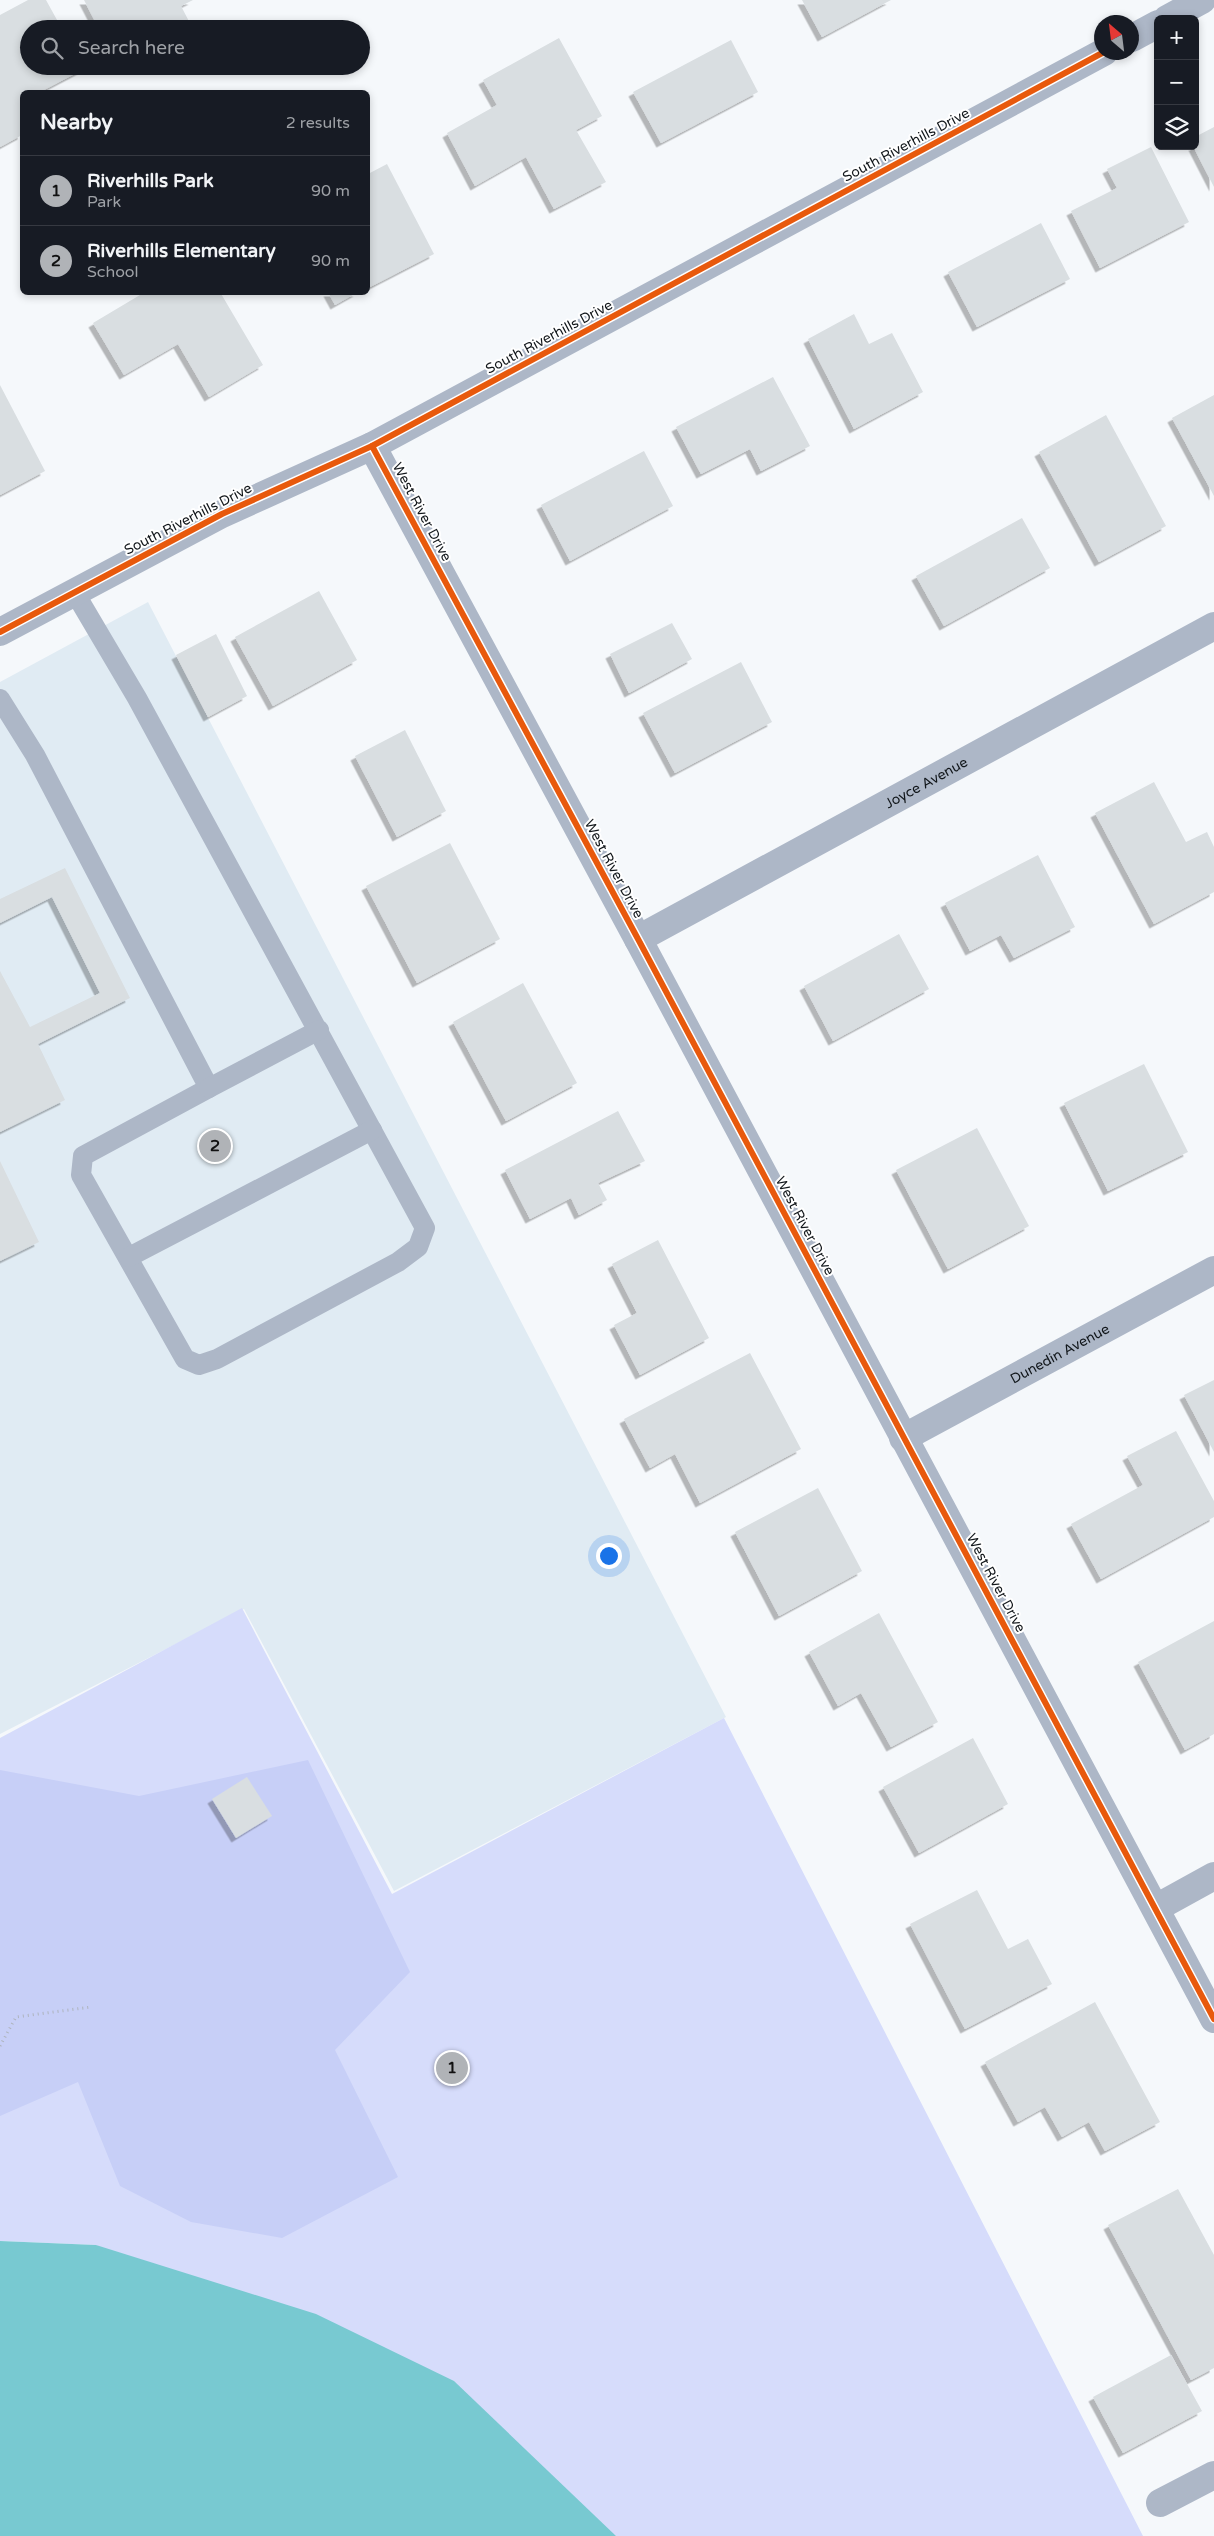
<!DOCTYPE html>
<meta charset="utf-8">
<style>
body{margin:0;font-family:"Varela Round",sans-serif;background:#242831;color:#f1f3f6}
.controls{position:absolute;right:15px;top:15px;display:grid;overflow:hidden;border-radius:8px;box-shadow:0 2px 8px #0003}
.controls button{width:45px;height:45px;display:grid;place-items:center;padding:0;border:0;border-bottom:1px solid #363941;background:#171b24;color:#f1f3f6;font:25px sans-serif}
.compass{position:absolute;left:1094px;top:15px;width:45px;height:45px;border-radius:50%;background:#171b24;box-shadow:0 2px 8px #0003;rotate:332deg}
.you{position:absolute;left:608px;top:1555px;width:18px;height:18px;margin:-12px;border:4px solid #fff;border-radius:50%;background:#1a73e8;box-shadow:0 0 0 8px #1a73e833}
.badge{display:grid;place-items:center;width:32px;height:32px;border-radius:50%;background:#b0b3b7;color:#111;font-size:16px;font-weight:700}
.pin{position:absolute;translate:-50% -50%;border:2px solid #fff;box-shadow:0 1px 5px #0006}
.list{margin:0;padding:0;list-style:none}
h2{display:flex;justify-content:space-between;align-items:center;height:65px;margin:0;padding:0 20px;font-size:21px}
h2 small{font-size:16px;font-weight:400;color:#9ea1a6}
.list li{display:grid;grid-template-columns:32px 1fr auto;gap:15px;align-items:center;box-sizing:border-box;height:70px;padding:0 20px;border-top:1px solid #363941}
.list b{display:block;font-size:19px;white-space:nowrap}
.list p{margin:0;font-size:16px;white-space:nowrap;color:#9ea1a6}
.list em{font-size:16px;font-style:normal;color:#9ea1a6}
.icon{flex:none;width:28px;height:28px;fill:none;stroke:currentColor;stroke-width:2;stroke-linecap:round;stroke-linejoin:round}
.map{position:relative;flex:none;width:1214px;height:2536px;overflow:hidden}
.search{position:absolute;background:#171b24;box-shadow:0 2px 8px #0003;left:20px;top:20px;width:350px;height:55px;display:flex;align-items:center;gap:12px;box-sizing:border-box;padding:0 18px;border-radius:28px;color:#9ea1a6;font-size:19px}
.panel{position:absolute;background:#171b24;box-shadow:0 2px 8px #0003;left:20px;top:90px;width:350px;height:205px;border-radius:8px}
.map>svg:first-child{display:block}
</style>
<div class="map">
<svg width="1214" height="2536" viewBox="0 0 1214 2536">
<defs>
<filter id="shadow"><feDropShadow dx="-4.5" dy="4.5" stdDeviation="0" flood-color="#0004"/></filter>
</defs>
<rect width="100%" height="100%" fill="#f5f8fb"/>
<path fill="#e0ebf3" d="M148,602L726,1717L394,1891L244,1609L0,1734V682Z"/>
<path fill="#d6dcfb" d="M242,1608L392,1894L724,1718L1143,2536H616L96,2245L0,2241V1738Z"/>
<path fill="#c7cff7" d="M308,1760L410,1972L335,2050L398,2177L282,2238L191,2222L120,2186L78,2082L0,2116V1770L139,1796Z"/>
<path fill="#78c9d1" d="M0,2241L96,2245L316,2314L454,2381L616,2536H0Z"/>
<g fill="#d9dee1" filter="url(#shadow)">
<path d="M28,0H46L62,29H29V66H82L84,69L40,92H22V135L0,147V15Z"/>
<path d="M84,0H193L181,6L193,29H99Z"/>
<path d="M802,0H891L822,37Z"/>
<path d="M559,38L602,116L576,130L606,182L554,209L526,157L475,186L447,133L497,105L483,80Z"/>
<path d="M731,40L758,92L661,143L633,92Z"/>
<path d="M1214,127V187L1193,146H1195V137Z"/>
<path d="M1151,147L1189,222L1100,268L1071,211L1117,188L1107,169Z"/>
<path d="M387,164L434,254L368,288V174Z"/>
<path d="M1041,223L1070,279L977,327L948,272Z"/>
<path d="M145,292H220L263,365L209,397L178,344L124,375L93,323Z"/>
<path d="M328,292H358L335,305Z"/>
<path d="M854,314L869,344L892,333L923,392L854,429L808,339Z"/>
<path d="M773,377L810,446L761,471L750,449L701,474L676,427Z"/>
<path d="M0,385L45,471L0,495Z"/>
<path d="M1214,395V496L1172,418Z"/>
<path d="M1106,415L1166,526L1099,562L1039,452Z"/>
<path d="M644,451L673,506L570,561L541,505Z"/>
<path d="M1022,518L1050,568L944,626L916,576Z"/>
<path d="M319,591L357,660L273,706L235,637Z"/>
<path d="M672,623L692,659L629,693L610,654Z"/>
<path d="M216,634L247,696L208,717L176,655Z"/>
<path d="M741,662L772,722L675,773L643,713Z"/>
<path d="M405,730L446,811L397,837L355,756Z"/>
<path d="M1154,782L1186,842L1207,832L1214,847V892L1154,924L1095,813Z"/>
<path d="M450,843L500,939L417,983L366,886Z"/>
<path d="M1038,855L1075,927L1014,958L1001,935L970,951L945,903Z"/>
<path d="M65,868L130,998L38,1044L65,1100L0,1132V971L30,1027L100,993L52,897L0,923V899Z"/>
<path d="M899,934L929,989L833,1041L804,986Z"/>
<path d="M523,983L577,1083L506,1121L453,1022Z"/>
<path d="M1144,1064L1188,1152L1108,1191L1064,1103Z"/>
<path d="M618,1111L645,1161L598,1183L607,1200L579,1215L571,1198L530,1219L505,1170Z"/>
<path d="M977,1128L1029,1226L948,1269L896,1170Z"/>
<path d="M0,1161L39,1242L0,1261Z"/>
<path d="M658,1240L709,1338L640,1375L614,1325L637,1313L612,1264Z"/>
<path d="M750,1353L801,1449L700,1503L675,1454L650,1468L624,1419Z"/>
<path d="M1214,1380V1452L1184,1395Z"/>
<path d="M1176,1431L1214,1501V1517L1101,1579L1071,1524L1143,1485L1127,1456Z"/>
<path d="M818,1488L862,1571L779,1616L735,1532Z"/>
<path d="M879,1613L938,1722L891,1747L861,1693L838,1706L809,1652Z"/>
<path d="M1214,1621V1734L1185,1750L1138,1662Z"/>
<path d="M973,1738L1008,1804L919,1853L883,1787Z"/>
<path d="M247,1777L272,1816L236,1838L212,1799Z"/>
<path d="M977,1890L1008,1949L1028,1939L1052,1984L965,2029L910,1924Z"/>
<path d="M1095,2002L1160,2122L1105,2151L1089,2122L1062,2137L1045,2107L1018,2122L985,2062Z"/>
<path d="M1178,2189L1214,2255V2368L1191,2380L1108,2225Z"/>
<path d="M1171,2355L1202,2411L1123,2453L1093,2397Z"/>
</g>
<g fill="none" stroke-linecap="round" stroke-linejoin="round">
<path stroke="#aeb4bd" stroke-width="3" stroke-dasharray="1 4" stroke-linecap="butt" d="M0,2046L16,2017L91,2007"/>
<g stroke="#adb7c7" stroke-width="20">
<path d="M0,699L35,755L209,1088L83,1156L81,1175L185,1359L199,1365L217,1359L398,1262L418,1247L425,1228L137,698L75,593"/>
<path d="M209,1088L319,1030"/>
<path d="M129,1257L372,1130"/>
</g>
<g stroke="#adb7c7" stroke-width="28">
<path d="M1167,19L1202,0"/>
<path d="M1132,38L1158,24"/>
<path d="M372,446L638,939L1214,2019"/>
<path d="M0,632L222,514L372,446L1104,52"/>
<path id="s1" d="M638,939L1214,626"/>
<path id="s2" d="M903,1438L1214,1270"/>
<path d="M1156,1908L1214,1876"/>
<path d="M1160,2503L1214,2475"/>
</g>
<defs>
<g id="cycleway">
<path d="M372,446L638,939L1214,2019"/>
<path d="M0,632L222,514L372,446L1104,52"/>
</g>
</defs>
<use href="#cycleway" stroke="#fff" stroke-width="9"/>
<use href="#cycleway" stroke="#e8590c" stroke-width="6"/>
</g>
<g text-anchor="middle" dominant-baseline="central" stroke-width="4" stroke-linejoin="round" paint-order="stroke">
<g font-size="14" fill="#11161a" stroke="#fff">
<text transform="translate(906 145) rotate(-28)">South Riverhills Drive</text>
<text transform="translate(549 337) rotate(-28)">South Riverhills Drive</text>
<text transform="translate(422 512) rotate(62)">West River Drive</text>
<text transform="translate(188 519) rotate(-27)">South Riverhills Drive</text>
<text stroke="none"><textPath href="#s1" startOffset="328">Joyce Avenue</textPath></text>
<text transform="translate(614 869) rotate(62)">West River Drive</text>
<text transform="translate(805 1226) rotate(62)">West River Drive</text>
<text stroke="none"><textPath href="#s2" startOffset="178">Dunedin Avenue</textPath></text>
<text transform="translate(996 1583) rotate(62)">West River Drive</text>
</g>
</g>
</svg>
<div class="controls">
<button>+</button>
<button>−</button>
<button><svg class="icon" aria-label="layers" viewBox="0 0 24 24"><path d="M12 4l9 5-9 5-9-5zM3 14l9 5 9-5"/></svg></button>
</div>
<svg class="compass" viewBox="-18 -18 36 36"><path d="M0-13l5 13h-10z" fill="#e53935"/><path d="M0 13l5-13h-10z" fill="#9ea1a6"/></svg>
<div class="you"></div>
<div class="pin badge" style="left:452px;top:2068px">1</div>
<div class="pin badge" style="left:215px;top:1146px">2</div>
<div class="search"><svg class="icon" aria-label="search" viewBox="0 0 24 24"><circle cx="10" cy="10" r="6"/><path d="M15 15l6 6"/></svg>Search here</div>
<section class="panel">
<h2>Nearby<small>2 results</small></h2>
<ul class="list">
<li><span class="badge">1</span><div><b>Riverhills Park</b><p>Park</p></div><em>90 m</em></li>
<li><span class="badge">2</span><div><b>Riverhills Elementary</b><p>School</p></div><em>90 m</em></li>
</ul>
</section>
</div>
